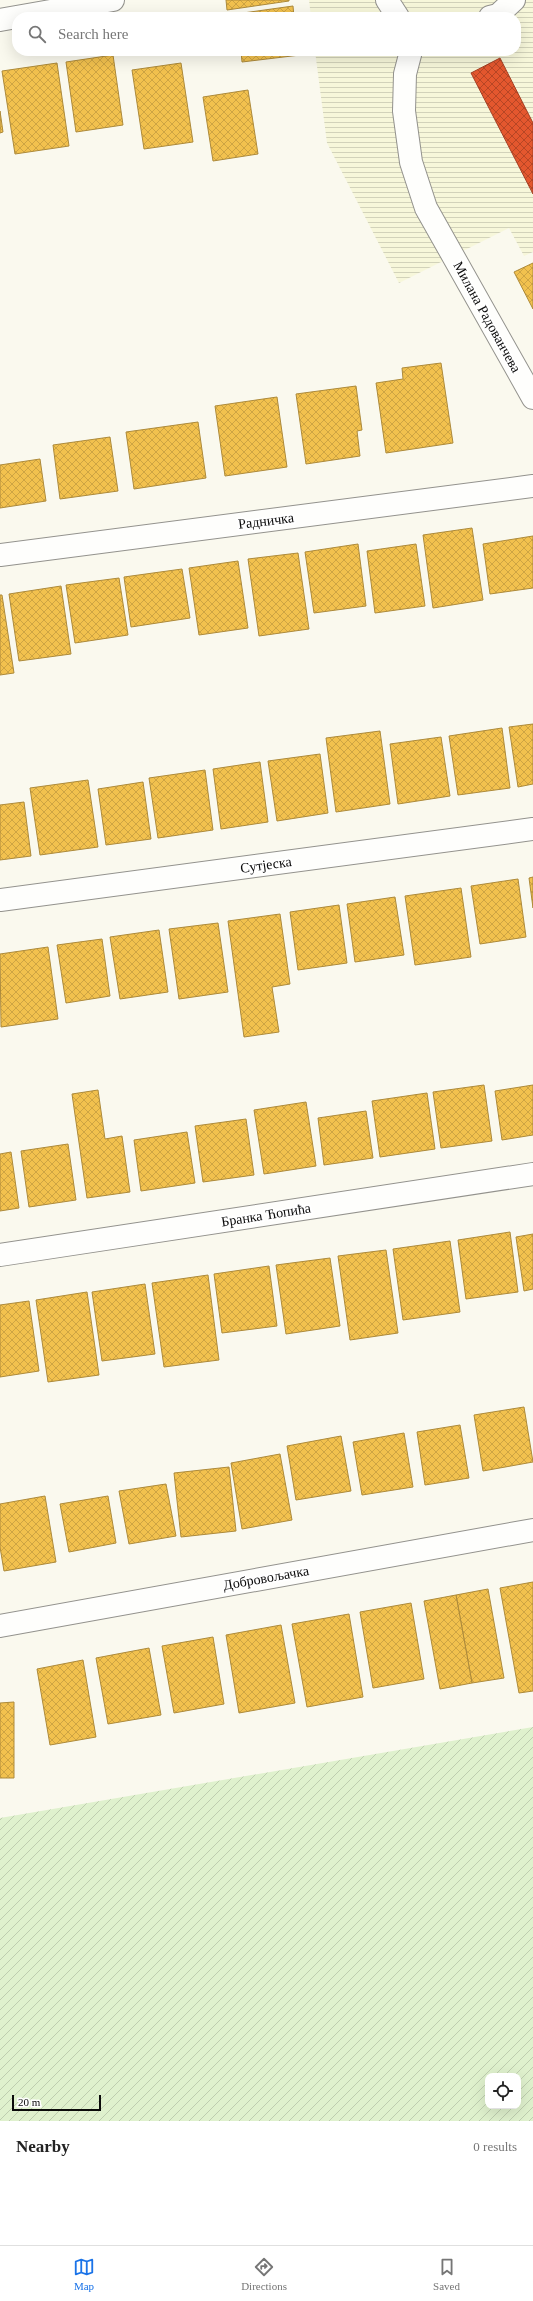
<!DOCTYPE html>
<meta charset="utf-8">
<style>
body{margin:0;font-family:"Times New Roman",serif;background:#f2f2f2;color:#222}
.controls{position:absolute;right:12px;bottom:12px;display:grid;overflow:hidden;border-radius:8px;box-shadow:0 4px 16px #0002}
.controls button{width:36px;height:36px;display:grid;place-items:center;padding:0;border:0;border-bottom:1px solid #e0e0e0;background:#fff;color:#222;font:20px sans-serif}
.scale{position:absolute;left:12px;bottom:10px;width:89px;box-sizing:border-box;padding-left:4px;border:2px solid #0b0b0b;border-top:0;font-size:11px;line-height:14px;white-space:nowrap;color:#0b0b0b;-webkit-text-stroke:3px #fff;paint-order:stroke}
.list{margin:0;padding:0;list-style:none}
h2{display:flex;justify-content:space-between;align-items:center;height:52px;margin:0;padding:0 16px;font-size:17px}
h2 small{font-size:13px;font-weight:400;color:#767676}
.icon{flex:none;width:22px;height:22px;fill:none;stroke:currentColor;stroke-width:2;stroke-linecap:round;stroke-linejoin:round}
.map{position:relative;flex:none;width:533px;height:2121px;overflow:hidden}
.search{position:absolute;background:#fff;box-shadow:0 4px 16px #0002;left:12px;right:12px;top:12px;height:44px;display:flex;align-items:center;gap:10px;box-sizing:border-box;padding:0 14px;border-radius:16px;color:#767676;font-size:15px}
.sheet{height:124px;background:#fff}
nav{display:flex;justify-content:space-around;align-items:center;box-sizing:border-box;height:56px;border-top:1px solid #e0e0e0;background:#fff;font-size:11px;color:#767676}
nav a{display:grid;justify-items:center;gap:2px}
nav .on{color:#1a73e8}
.map>svg:first-child{display:block}
</style>
<div class="map">
<svg width="533" height="2121" viewBox="0 0 533 2121">
<defs>
<pattern id="farmland-rules" width="6" height="5" patternUnits="userSpaceOnUse"><rect width="6" height="5" fill="#f7f7da"/><path d="M0 2.5h6" fill="none" stroke="#d2d2ba"/></pattern>
<pattern id="garden-furrows" width="10" height="10" patternUnits="userSpaceOnUse"><rect width="10" height="10" fill="#dff1cd"/><path d="M-1 1l2-2M0 10L10 0M9 11l2-2" fill="none" stroke="#becdaf"/></pattern>
<pattern id="homes-cross-hatch" width="8" height="8" patternUnits="userSpaceOnUse"><rect width="8" height="8" fill="#f2c14e"/><path d="M0 0l8 8M0 8l8-8" fill="none" stroke="#cea443"/></pattern>
<pattern id="shops-cross-hatch" width="8" height="8" patternUnits="userSpaceOnUse"><rect width="8" height="8" fill="#e4572e"/><path d="M0 0l8 8M0 8l8-8" fill="none" stroke="#b74625"/></pattern>
</defs>
<rect width="100%" height="100%" fill="#faf9ee"/>
<path fill="url(#farmland-rules)" d="M309,0H533V252L524,256L509,228L399,283L327,143L315,51H516V17H311Z"/>
<path fill="url(#garden-furrows)" fill-rule="evenodd" d="M533,1727V2121H0V1818ZM488,2076H518V2106H488Z"/>
<g fill="url(#homes-cross-hatch)" stroke="#ad8a3a">
<path d="M226,0H289V1L227,10Z"/>
<path d="M293,6L294,17H237L236,14Z"/>
<path d="M241,51H299L300,55L242,62Z"/>
<path d="M113,55L123,125L76,132L66,62Z"/>
<path d="M57,63L69,146L15,154L2,71Z"/>
<path d="M181,63L193,142L144,149L132,70Z"/>
<path d="M248,90L258,154L213,161L203,97Z"/>
<path d="M0,111L3,132L0,133Z"/>
<path d="M533,263V309L514,272Z"/>
<path d="M441,363L453,443L386,453L376,383L403,379L402,368Z"/>
<path d="M356,386L362,430L357,431L360,456L306,464L296,394Z"/>
<path d="M277,397L287,467L225,476L215,406Z"/>
<path d="M198,422L206,478L134,489L126,432Z"/>
<path d="M110,437L118,491L60,499L53,445Z"/>
<path d="M40,459L46,501L0,508V465Z"/>
<path d="M472,528L483,600L433,608L423,535Z"/>
<path d="M533,536V588L490,594L483,544Z"/>
<path d="M358,544L366,606L314,613L305,552Z"/>
<path d="M416,544L425,606L375,613L367,551Z"/>
<path d="M298,553L309,629L259,636L248,559Z"/>
<path d="M238,561L248,628L199,635L189,568Z"/>
<path d="M182,569L190,618L131,627L124,577Z"/>
<path d="M119,578L128,635L75,643L66,585Z"/>
<path d="M61,586L71,654L19,661L9,594Z"/>
<path d="M0,595H2L14,673L0,675Z"/>
<path d="M533,724V784L518,787L509,727Z"/>
<path d="M502,728L510,788L458,795L449,736Z"/>
<path d="M380,731L390,804L336,812L326,738Z"/>
<path d="M441,737L450,796L398,804L390,744Z"/>
<path d="M320,754L328,813L277,821L268,761Z"/>
<path d="M260,762L268,822L221,829L213,769Z"/>
<path d="M205,770L213,830L158,838L149,778Z"/>
<path d="M88,780L98,847L40,855L30,788Z"/>
<path d="M143,782L151,839L106,845L98,789Z"/>
<path d="M24,802L31,856L0,860V805Z"/>
<path d="M533,877V908L529,878Z"/>
<path d="M518,879L526,937L480,944L471,886Z"/>
<path d="M461,888L471,957L415,965L405,896Z"/>
<path d="M395,897L404,955L355,962L347,904Z"/>
<path d="M339,905L347,963L298,970L290,912Z"/>
<path d="M280,914L290,984L272,987L279,1032L244,1037L228,921Z"/>
<path d="M218,923L228,992L179,999L169,929Z"/>
<path d="M159,930L168,992L120,999L110,937Z"/>
<path d="M102,939L110,996L66,1003L57,945Z"/>
<path d="M48,947L58,1019L1,1027L0,954Z"/>
<path d="M484,1085L492,1141L441,1148L433,1092Z"/>
<path d="M533,1085V1135L502,1140L495,1091Z"/>
<path d="M98,1090L105,1139L122,1136L130,1192L87,1198L72,1094Z"/>
<path d="M427,1093L435,1149L380,1157L372,1101Z"/>
<path d="M306,1102L316,1166L264,1174L254,1110Z"/>
<path d="M366,1111L373,1158L324,1165L318,1118Z"/>
<path d="M246,1119L254,1175L203,1182L195,1126Z"/>
<path d="M187,1132L195,1183L141,1191L134,1140Z"/>
<path d="M68,1144L76,1200L29,1207L21,1151Z"/>
<path d="M11,1152L19,1208L0,1211V1154Z"/>
<path d="M510,1232L518,1292L466,1299L458,1240Z"/>
<path d="M533,1234V1289L524,1291L516,1237Z"/>
<path d="M450,1241L460,1312L403,1320L393,1249Z"/>
<path d="M386,1250L398,1333L350,1340L338,1256Z"/>
<path d="M330,1258L340,1326L286,1334L276,1265Z"/>
<path d="M269,1266L277,1326L222,1333L214,1274Z"/>
<path d="M208,1275L219,1360L164,1367L152,1283Z"/>
<path d="M145,1284L155,1354L102,1361L92,1292Z"/>
<path d="M87,1292L99,1375L48,1382L36,1300Z"/>
<path d="M29,1301L39,1371L0,1377V1305Z"/>
<path d="M524,1407L533,1462L483,1471L474,1415Z"/>
<path d="M460,1425L469,1478L425,1485L417,1432Z"/>
<path d="M404,1433L413,1487L362,1495L353,1442Z"/>
<path d="M341,1436L351,1491L296,1500L287,1446Z"/>
<path d="M280,1454L292,1520L242,1529L231,1463Z"/>
<path d="M229,1467L236,1531L181,1537L174,1473Z"/>
<path d="M166,1484L176,1536L129,1544L119,1491Z"/>
<path d="M45,1496L56,1562L4,1571L0,1547V1504Z"/>
<path d="M108,1496L116,1543L69,1552L60,1504Z"/>
<path d="M533,1582V1691L519,1693L500,1588Z"/>
<path d="M488,1589L504,1678L472,1683L456,1595Z"/>
<path d="M456,1595L472,1683L440,1689L424,1601Z"/>
<path d="M411,1603L424,1679L373,1688L360,1612Z"/>
<path d="M349,1614L363,1697L307,1707L292,1624Z"/>
<path d="M281,1625L295,1703L239,1713L226,1635Z"/>
<path d="M213,1637L224,1704L174,1713L162,1646Z"/>
<path d="M149,1648L161,1715L108,1724L96,1658Z"/>
<path d="M83,1660L96,1737L50,1745L37,1669Z"/>
<path d="M14,1702V1778H0V1703Z"/>
</g>
<path fill="url(#shops-cross-hatch)" stroke="#a34024" d="M500,58L533,123V194L471,73Z"/>
<g fill="none" stroke-linecap="round" stroke-linejoin="round">
<defs>
<g id="minor">
<path d="M387,0L398,17"/>
<path d="M490,17L498,15L514,0"/>
<path d="M0,20L113,0"/>
<path d="M411,51L405,74L404,111L411,162L426,208L533,398"/>
<path d="M0,555L533,486"/>
<path d="M0,900L533,829"/>
<path d="M0,1255L533,1174"/>
<path d="M0,1626L533,1530"/>
</g>
</defs>
<use href="#minor" stroke="#93928d" stroke-width="24"/>
<use href="#minor" stroke="#fefefc" stroke-width="22"/>
</g>
<g text-anchor="middle" dominant-baseline="central" stroke-width="4" stroke-linejoin="round" paint-order="stroke">
<g font-size="14" fill="#0b0b0b" stroke="#fff">
<text transform="translate(487 317) rotate(61)">Милана Радованчева</text>
<text transform="translate(266 521) rotate(-7)">Радничка</text>
<text transform="translate(266 865) rotate(-8)">Сутјеска</text>
<text transform="translate(266 1215) rotate(-9)">Бранка Ћопића</text>
<text transform="translate(266 1578) rotate(-10)">Добровољачка</text>
</g>
</g>
</svg>
<div class="controls">
<button><svg class="icon" aria-label="locate" viewBox="0 0 24 24"><circle cx="12" cy="12" r="6"/><path d="M12 2v4M12 18v4M2 12h4M18 12h4"/></svg></button>
</div>
<div class="scale">20 m</div>
<div class="search"><svg class="icon" aria-label="search" viewBox="0 0 24 24"><circle cx="10" cy="10" r="6"/><path d="M15 15l6 6"/></svg>Search here</div>
</div>
<section class="sheet">
<h2>Nearby<small>0 results</small></h2>
<ul class="list">
</ul>
</section>
<nav>
<a class="on"><svg class="icon" aria-label="map" viewBox="0 0 24 24"><path d="M3 6l6-2 6 2 6-2v14l-6 2-6-2-6 2zM9 4v14M15 6v14"/></svg>Map</a>
<a><svg class="icon" aria-label="directions" viewBox="0 0 24 24"><path d="M12 3l9 9-9 9-9-9zM9 14v-3h6M13 9l2 2-2 2"/></svg>Directions</a>
<a><svg class="icon" aria-label="saved" viewBox="0 0 24 24"><path d="M7 4h10v16l-5-4-5 4z"/></svg>Saved</a>
</nav>
